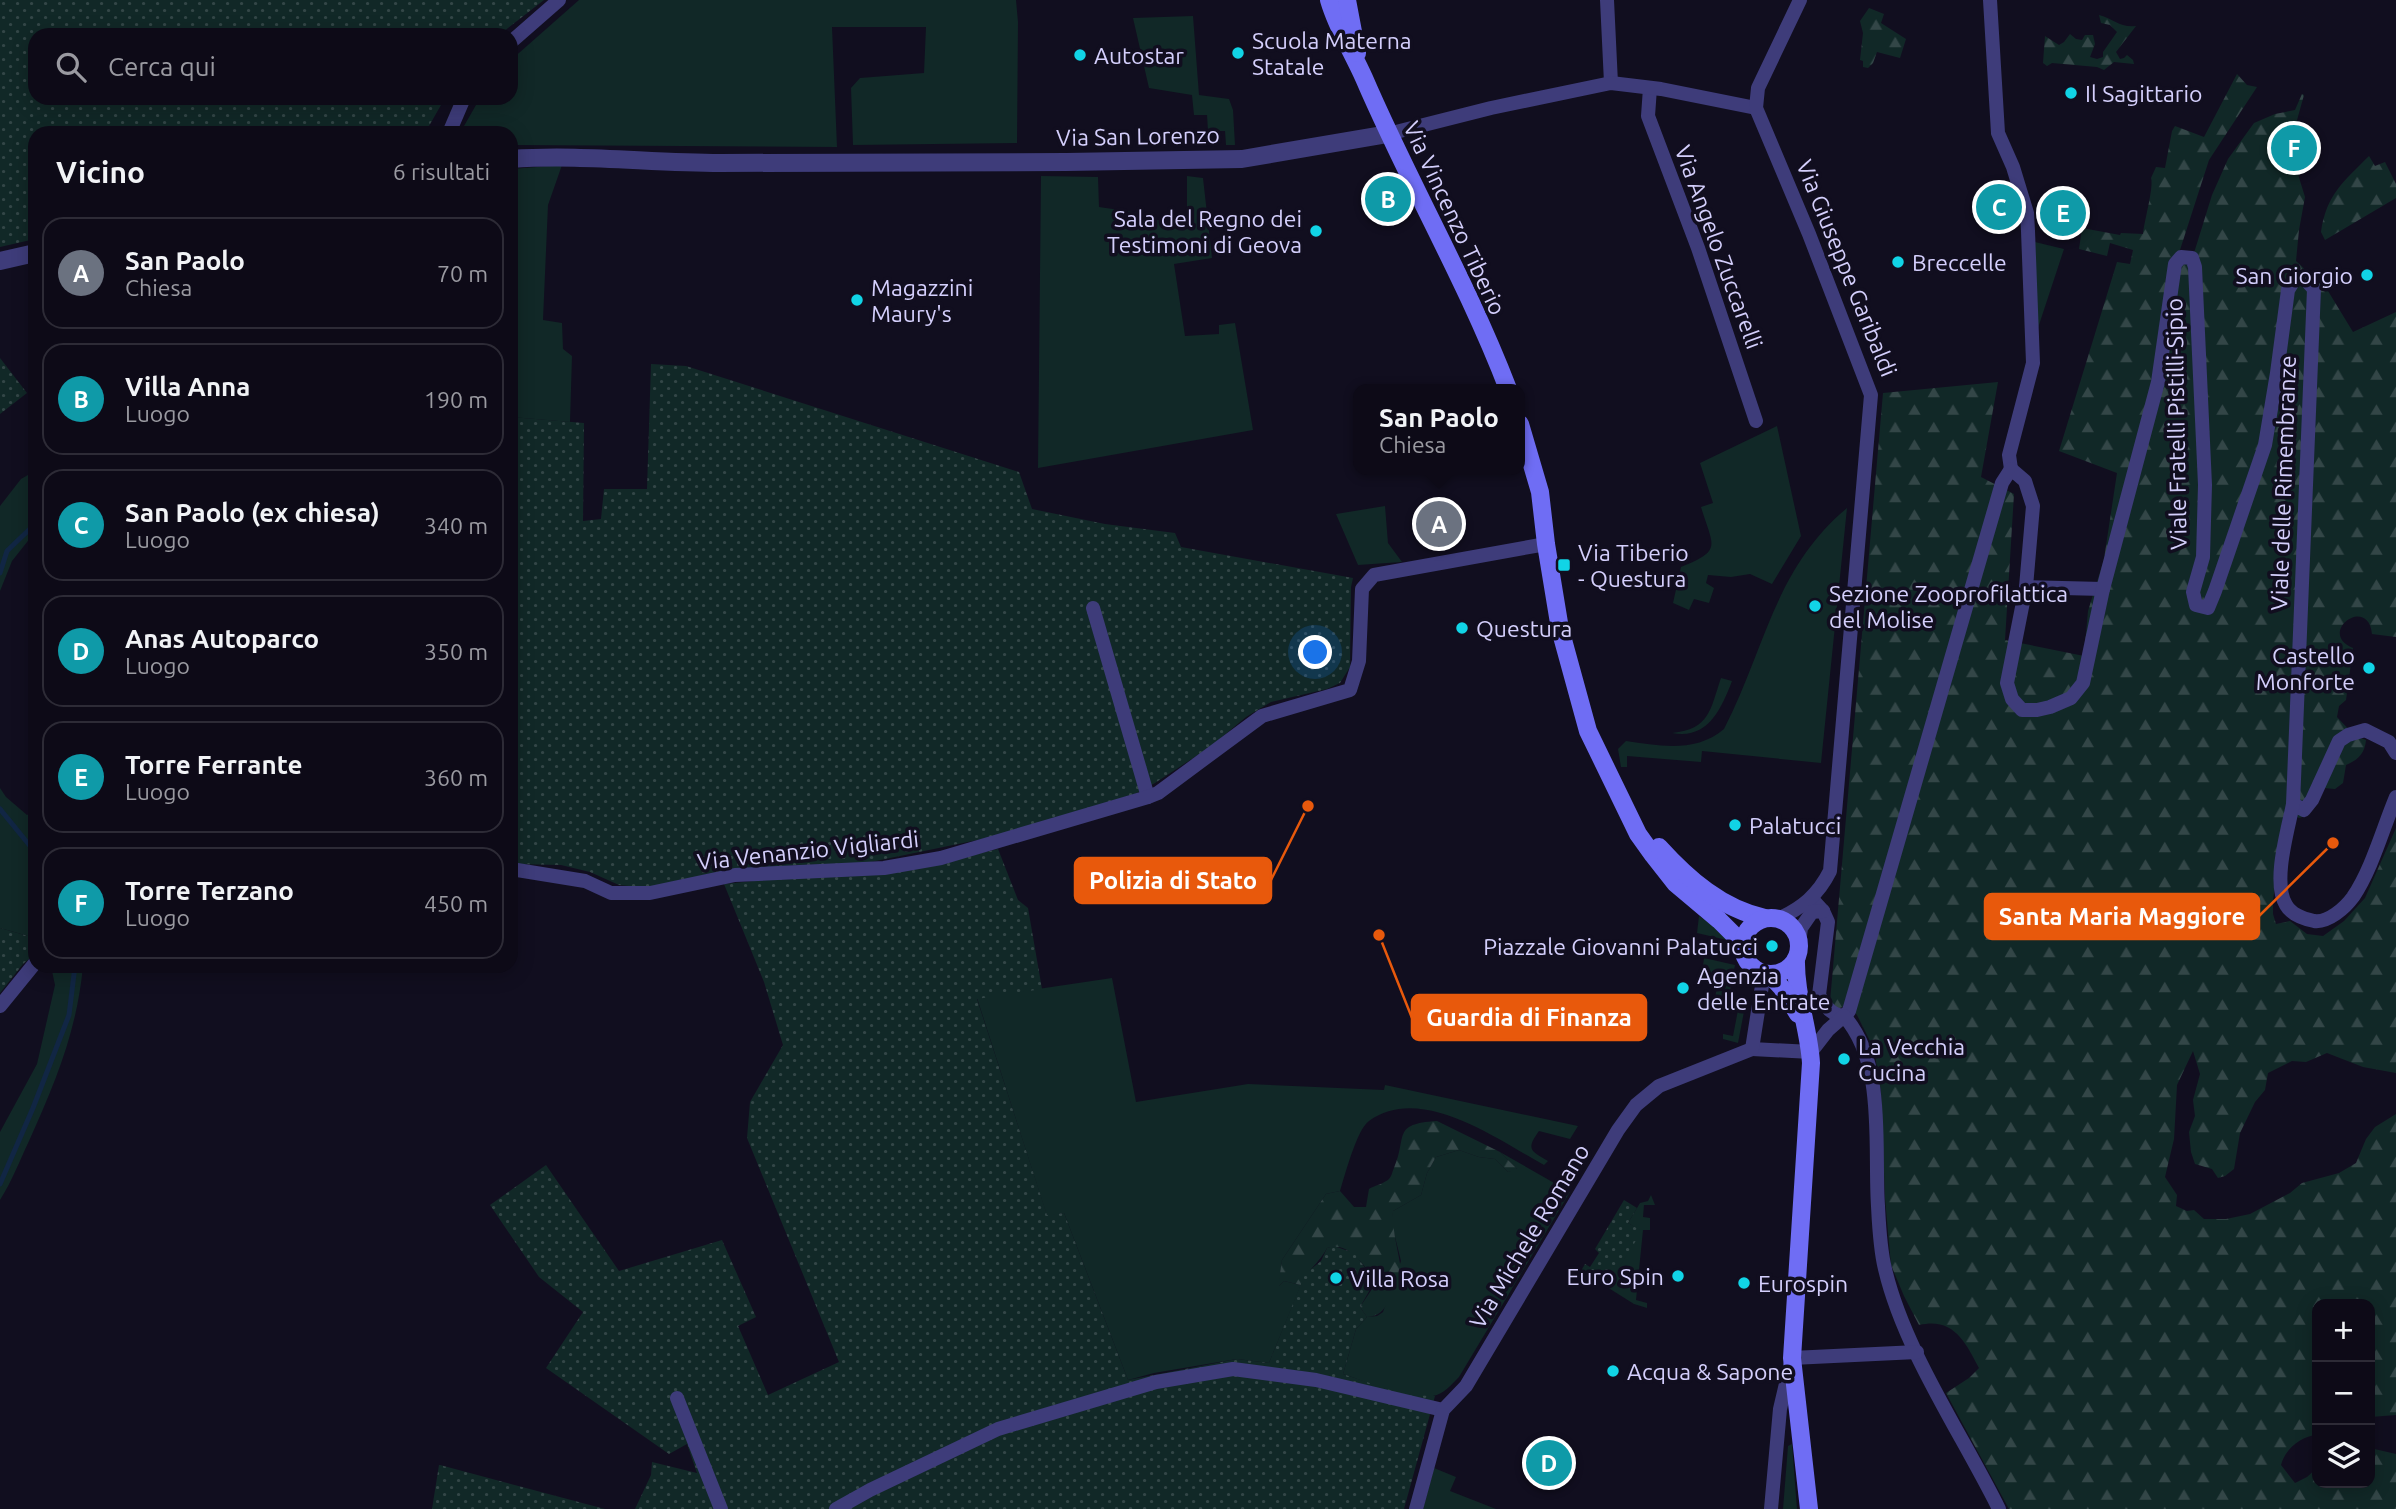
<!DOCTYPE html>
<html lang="it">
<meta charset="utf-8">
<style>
body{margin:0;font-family:Ubuntu,sans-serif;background:#1b1824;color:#f1f3f6}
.controls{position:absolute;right:21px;bottom:21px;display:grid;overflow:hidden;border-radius:14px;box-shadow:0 4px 18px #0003}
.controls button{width:63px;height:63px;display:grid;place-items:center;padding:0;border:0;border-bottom:2px solid #2d2b36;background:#0d0a17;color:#f1f3f6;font:35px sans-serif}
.you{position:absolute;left:1316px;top:653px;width:24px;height:24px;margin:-18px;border:5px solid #fff;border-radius:50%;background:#1a73e8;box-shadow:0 0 0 10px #1a73e833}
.badge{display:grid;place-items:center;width:46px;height:46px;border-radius:50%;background:#11d4e6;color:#fff;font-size:23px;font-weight:700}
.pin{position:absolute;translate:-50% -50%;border:4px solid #fff;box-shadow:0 2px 7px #0006}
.popup{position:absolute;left:1353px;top:384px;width:172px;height:91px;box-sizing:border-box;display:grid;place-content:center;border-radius:14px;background:#0d0a17;filter:drop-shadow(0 2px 5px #0005);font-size:23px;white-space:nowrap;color:#9a9aa1}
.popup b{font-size:26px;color:#f1f3f6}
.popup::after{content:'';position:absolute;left:50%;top:100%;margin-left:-14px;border:14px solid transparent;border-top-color:#0d0a17}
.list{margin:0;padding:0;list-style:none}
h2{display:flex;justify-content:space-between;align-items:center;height:91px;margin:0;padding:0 28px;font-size:30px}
h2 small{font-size:23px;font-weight:400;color:#9a9aa1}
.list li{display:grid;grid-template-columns:46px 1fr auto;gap:21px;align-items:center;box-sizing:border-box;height:112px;margin:0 14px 14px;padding:0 14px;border:2px solid #2d2b36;border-radius:21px}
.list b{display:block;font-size:26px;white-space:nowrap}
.list p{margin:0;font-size:23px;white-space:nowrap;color:#9a9aa1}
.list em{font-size:23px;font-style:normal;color:#9a9aa1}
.icon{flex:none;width:38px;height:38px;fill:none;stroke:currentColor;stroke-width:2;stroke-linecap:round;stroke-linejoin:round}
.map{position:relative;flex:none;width:2396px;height:1509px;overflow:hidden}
.search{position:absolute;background:#0d0a17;box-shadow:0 4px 18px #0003;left:28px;top:28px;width:490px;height:77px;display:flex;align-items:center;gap:18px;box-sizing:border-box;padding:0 24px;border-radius:21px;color:#9a9aa1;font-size:26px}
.panel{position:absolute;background:#0d0a17;box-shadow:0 4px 18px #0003;left:28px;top:126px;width:490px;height:847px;border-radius:21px}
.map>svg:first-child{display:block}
</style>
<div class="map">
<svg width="2396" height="1509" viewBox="0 0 2396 1509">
<defs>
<pattern id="forest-firs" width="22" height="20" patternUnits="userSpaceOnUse" patternTransform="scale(1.75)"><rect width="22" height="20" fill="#112827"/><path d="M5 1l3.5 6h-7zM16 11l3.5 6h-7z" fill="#334647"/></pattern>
<pattern id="park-dots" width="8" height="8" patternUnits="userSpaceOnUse" patternTransform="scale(1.75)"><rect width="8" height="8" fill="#112827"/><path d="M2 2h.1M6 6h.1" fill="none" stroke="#334647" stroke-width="1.8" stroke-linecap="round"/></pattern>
</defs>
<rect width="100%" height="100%" fill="#110e1f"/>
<g fill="#112827">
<path d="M579,0H1016L1018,22L1017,143L853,145L851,88L860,78L924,73L926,27H832L837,147L511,145V133H460L480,98H511V60Z"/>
<path d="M1193,16L1199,95L1229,99L1233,110L1235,145H1226L1225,131H1208L1207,115H1194L1192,95L1149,88L1133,18Z"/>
<path d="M562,165L548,205L543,320L562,323L563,349L572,356L570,422L511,417V362L516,316L511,314V169Z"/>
<path d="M1041,176L1098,177L1099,207L1147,214L1150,220H1187V176L1203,178L1212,258L1174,264L1185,336L1219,334V325L1235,323L1253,430L1038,468Z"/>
<path d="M2035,242L2064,249L2037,331Z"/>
<path d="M1777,426L1801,536L1772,584L1750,574L1731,577L1708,575L1706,583L1714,588L1709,603L1694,599L1689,610L1673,603L1681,567C1723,550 1713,547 1701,507L1713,503L1700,463Z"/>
<path d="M35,471V532L12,561L0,591V506L21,479Z"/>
<path d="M1385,506L1388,543L1402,562L1358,565L1336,514Z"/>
<path d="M1847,508L1821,763L1702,751L1701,762L1627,756V767H1621L1618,749L1626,741C1660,746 1696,753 1724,729C1765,650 1774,569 1847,508Z"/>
<path d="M1721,678L1732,681C1721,710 1707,740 1672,733C1710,729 1710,710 1721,678Z"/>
<path d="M0,788L6,797L27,815L35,811V938L0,928Z"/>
<path d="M1699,916L1715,926L1727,940L1697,933Z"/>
<path d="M1704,958L1735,965L1729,996L1746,1001L1738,1043L1723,1039V1034L1733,1036L1739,1005L1715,998L1719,976L1702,973Z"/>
<path d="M36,966H83C77,1031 55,1083 29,1141C19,1162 12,1181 0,1200V1132L37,1064L55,985L52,971L35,969Z"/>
<path d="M1112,978L1136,1102L1248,1084L1384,1090L1385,1085L1578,1126L1570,1139L1539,1131C1526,1149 1530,1151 1548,1161L1544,1165C1498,1140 1421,1083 1369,1121C1357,1129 1345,1175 1340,1191L1326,1194L1282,1260L1279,1286L1284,1281L1301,1285L1269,1363L1237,1359L1154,1373L1128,1380L1064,1213L1047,1216L977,998Z"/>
<path d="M1459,1150L1479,1157L1495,1159L1508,1172L1517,1169L1500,1152L1570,1192L1459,1377C1451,1385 1444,1394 1433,1396C1407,1401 1368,1382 1343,1374L1356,1329L1367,1317L1377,1316L1383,1312L1401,1261L1393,1229V1211L1421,1195L1427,1173L1436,1157Z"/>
<path d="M1651,1195L1655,1205H1644L1643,1217L1650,1218V1230H1643L1636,1300L1647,1303V1308L1634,1304L1607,1287L1641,1231L1628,1223L1640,1203L1648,1201Z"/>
<path d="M1792,1444L1797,1509H1783L1788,1446Z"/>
<path d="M1434,1468L1456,1477L1450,1491L1496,1509H1423Z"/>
</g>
<g fill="url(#forest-firs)">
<path d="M1869,8L1884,14L1881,23L1906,39L1900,58L1877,52L1873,63L1868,68L1863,67V61L1860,60L1863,33L1860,21Z"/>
<path d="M2099,15C2114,19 2120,28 2136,26L2116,52L2120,59L2124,58L2127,55L2133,60L2134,64L2114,62L2104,70L2097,67L2052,63L2047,66L2043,63L2045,36L2059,45L2064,42L2070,34L2076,39L2082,40L2085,35H2093L2095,44L2090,57L2097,59L2103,57V52L2117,32L2110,25L2101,23Z"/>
<path d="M2237,74L2247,85L2257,87L2209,160L2179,253H2194L2212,195L2228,159L2254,123L2275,114L2295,110L2302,94L2304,95L2292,138L2284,146L2286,154L2293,158L2305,197L2299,230L2296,261L2328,291L2353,332L2396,312V637L2372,634C2368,594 2316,633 2353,648L2346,700L2339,706L2337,717L2355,736L2366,740C2365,753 2358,760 2346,765L2343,783L2335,789L2324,788L2306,816L2299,818L2288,812L2273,899V914L2276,924L2290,921L2307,934L2323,936L2344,921L2365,898L2396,828V1073L2363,1067L2327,1053L2306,1062L2292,1061L2268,1073L2265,1090L2255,1102L2240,1133L2234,1169L2225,1176L2218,1178L2212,1169L2195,1164L2191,1152L2189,1132L2195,1116L2193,1100L2200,1074L2193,1051L2177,1085L2174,1139L2165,1177L2177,1195L2176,1206L2187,1211L2194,1210L2204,1219H2226L2250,1214L2290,1193L2302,1183L2339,1173L2356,1163L2366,1139L2375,1127L2396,1114V1415L2370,1417V1304H2317V1435C2301,1436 2285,1449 2281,1465L2295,1483L2307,1477L2317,1468V1483H2370V1448L2396,1454V1509H2009L1946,1393L1969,1378L1979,1368C1965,1341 1953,1317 1919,1325L1904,1296L1891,1265L1885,1198L1881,1092L1874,1049L1857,1015L1848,1005L1837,1009L1830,1002L1883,393L1998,382L1981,477L2014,494L2005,640L2084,656L2088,611L2104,559L2117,473L2059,451L2117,262L2130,264L2133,250L2110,243L2107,256L2079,249L2082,228L2120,235L2121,233L2143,234C2144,222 2154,187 2151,178L2156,167L2165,168L2172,131L2175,126L2204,137Z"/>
<path d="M2369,156L2375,166L2385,162L2396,184V198L2325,240L2321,232C2326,195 2344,181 2369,156Z"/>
<path d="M1437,1121L1500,1152L1518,1170L1508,1172L1495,1159L1479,1157L1459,1150L1436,1157L1427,1173L1421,1195L1393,1211C1392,1236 1401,1257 1402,1281C1385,1295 1391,1315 1367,1317L1360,1307L1372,1289L1375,1279C1363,1265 1349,1241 1327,1248C1320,1262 1307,1270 1301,1285L1284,1281L1278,1287L1282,1260L1326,1194L1340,1191L1354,1207H1366L1369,1189C1374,1186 1385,1183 1389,1179C1392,1176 1392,1172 1394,1168C1408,1136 1391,1124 1437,1121Z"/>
</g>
<g fill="url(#park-dots)">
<path d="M0,0H544L499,35H35V98H445L425,133H35V239L0,247Z"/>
<path d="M0,358L27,393L0,414Z"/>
<path d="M651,364L686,366L1019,472L1032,509L1105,524L1175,533L1181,547L1353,578L1351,587L1350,667L1340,683L1327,689L1271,702L1246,717L1210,747L1155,783L1135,794L992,837L861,864L799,865L748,869L649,888L619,885L590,872L561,865L511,864V417L584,423L583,521L601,519L604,489H647Z"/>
<path d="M998,849L1018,900L1028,908L1042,989L977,999L1047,1215L1064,1213L1128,1380L1237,1359L1269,1363L1305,1274L1321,1261L1327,1248L1334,1246L1354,1253L1366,1269L1379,1274L1360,1307L1367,1317L1356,1329L1343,1374L1405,1395L1435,1396L1404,1509H635L651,1475L652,1462L697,1473L687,1444L669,1454L546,1368L583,1312L539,1277L490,1205L546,1165L619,1271L722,1240L756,1317L738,1326L768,1395L839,1362L747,1138L750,1102L783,1045L764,982L724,884L937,863Z"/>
<path d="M0,928L35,938V954L23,964L0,993Z"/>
<path d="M1624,1200L1637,1208L1628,1223L1642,1231L1607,1287L1581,1271L1585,1264L1590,1267L1599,1253L1595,1249Z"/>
<path d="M439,1465H440L605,1509H432Z"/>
</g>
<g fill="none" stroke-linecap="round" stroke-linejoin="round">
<g stroke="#112644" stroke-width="5">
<path d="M0,573L7,551L35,524"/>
<path d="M0,809L35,852"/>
<path d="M0,1184L33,1108L69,1015L75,966"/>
</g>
<g stroke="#3e3c7a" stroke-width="14">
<path d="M1607,0L1611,83"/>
<path d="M1990,0L1998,133L2013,167L2027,213L2028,231L2033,363L2009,455L2011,469"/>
<path d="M511,42L559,0"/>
<path d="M1650,88L1648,116L1698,248L1756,421"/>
<path d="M449,133L464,98"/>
<path d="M1388,134L1491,108L1611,83L1661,89L1756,108"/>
<path d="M2026,587L2103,589"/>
<path d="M1093,608L1148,797"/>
<path d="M2293,804L2304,810L2312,800L2339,741L2348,735L2365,730L2389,742L2396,753"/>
<path d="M511,869L585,881L611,893H650L735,875L884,868L941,858L1148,797L1158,793L1262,716L1350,690L1359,661L1362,589L1374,575L1546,544"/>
<path d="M1812,899L1823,911L1828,922L1819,995C1824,1005 1832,1016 1844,1016L1849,1011L2002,483L2011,469L2025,481L2033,506L2026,587L2007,683L2012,699L2022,710H2037L2050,707L2071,698L2083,683L2103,589L2158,382L2175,264L2181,257L2192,258L2195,267L2205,485L2203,557L2193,592L2196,605L2208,608L2215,591L2265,445L2277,373L2288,290L2296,277L2304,278L2314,289L2293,804C2288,830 2272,882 2286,905C2291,914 2304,919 2314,921C2328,923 2345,908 2353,897C2372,869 2383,828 2396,797"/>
<path d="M1778,919C1802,908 1818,895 1830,871L1871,395L1809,234L1756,108L1758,88L1800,0"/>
<path d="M1799,944L1801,928L1812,912L1823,911"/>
<path d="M0,1006L35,963"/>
<path d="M1752,1049L1811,1052L1828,1030L1844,1016C1886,1063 1874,1146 1878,1206C1879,1226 1880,1249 1885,1269C1904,1350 1962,1434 1999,1509"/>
<path d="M677,1398L721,1509"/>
<path d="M836,1509L870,1490L998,1429L1156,1382L1233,1369L1316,1380L1443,1410"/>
<path d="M1416,1509L1443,1410L1466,1386L1618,1130L1636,1105L1659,1086L1752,1049L1764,973"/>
<path d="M1771,1509L1780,1409L1792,1358L1917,1352"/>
</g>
<g stroke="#3e3c7a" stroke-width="18">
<path d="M511,159C580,154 651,163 720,163L1066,162L1242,159L1388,134"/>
<path d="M0,261L35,253"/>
</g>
<g stroke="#6f6df4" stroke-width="18">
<path d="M1329,0C1337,28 1352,51 1364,78C1409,183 1467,282 1508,389"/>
<path d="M1347,0L1357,53"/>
<path d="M1520,424L1540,492L1546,544L1560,629L1588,731L1638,834L1653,855L1675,883L1719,920L1743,944"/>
<path d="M1659,847C1688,879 1722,909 1765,918"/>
<circle cx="1771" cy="946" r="28"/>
<path d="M1796,959C1795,995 1809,1028 1811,1063L1792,1358L1809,1509"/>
<path d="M1769,974L1782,988L1798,1014"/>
</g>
</g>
<g fill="#11d4e6" stroke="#110e1f" stroke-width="2.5">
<circle cx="1238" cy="53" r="7"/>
<circle cx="1080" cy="55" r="7"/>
<circle cx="2071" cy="93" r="7"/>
<circle cx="1316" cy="231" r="7"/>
<circle cx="1898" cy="262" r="7"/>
<circle cx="2367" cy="275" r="7"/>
<circle cx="857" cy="300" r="7"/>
<rect x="1557" y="558" width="14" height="14" rx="3.5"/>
<circle cx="1815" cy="606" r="7"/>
<circle cx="1462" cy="628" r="7"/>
<circle cx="2369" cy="668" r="7"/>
<circle cx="1735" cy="825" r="7"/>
<circle cx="1772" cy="946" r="7"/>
<circle cx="1683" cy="988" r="7"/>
<circle cx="1844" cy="1059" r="7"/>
<circle cx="1678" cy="1276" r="7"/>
<circle cx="1336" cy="1278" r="7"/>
<circle cx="1744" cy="1283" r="7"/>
<circle cx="1613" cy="1371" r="7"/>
</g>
<g text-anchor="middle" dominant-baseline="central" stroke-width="7" stroke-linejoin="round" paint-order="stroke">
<g font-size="23" fill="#d4cffc" stroke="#110e1f" text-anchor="start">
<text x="1252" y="40">Scuola Materna<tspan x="1252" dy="26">Statale</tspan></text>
<text x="1094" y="55">Autostar</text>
<text x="2085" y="93">Il Sagittario</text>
<text x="1302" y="218" text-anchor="end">Sala del Regno dei<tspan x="1302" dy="26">Testimoni di Geova</tspan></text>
<text x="1912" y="262">Breccelle</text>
<text x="2353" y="275" text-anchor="end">San Giorgio</text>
<text x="871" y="287">Magazzini<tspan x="871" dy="26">Maury's</tspan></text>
<text x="1578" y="552">Via Tiberio<tspan x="1578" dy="26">- Questura</tspan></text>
<text x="1829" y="593">Sezione Zooprofilattica<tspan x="1829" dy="26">del Molise</tspan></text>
<text x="1476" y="628">Questura</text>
<text x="2355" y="655" text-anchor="end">Castello<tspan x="2355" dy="26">Monforte</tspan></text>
<text x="1749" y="825">Palatucci</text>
<text x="1758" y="946" text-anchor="end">Piazzale Giovanni Palatucci</text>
<text x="1697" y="975">Agenzia<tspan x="1697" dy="26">delle Entrate</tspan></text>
<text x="1858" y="1046">La Vecchia<tspan x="1858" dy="26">Cucina</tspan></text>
<text x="1664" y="1276" text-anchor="end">Euro Spin</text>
<text x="1350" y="1278">Villa Rosa</text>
<text x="1758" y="1283">Eurospin</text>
<text x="1627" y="1371">Acqua &amp; Sapone</text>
</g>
<g font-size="23" fill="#d4cffc" stroke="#110e1f">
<text transform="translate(1138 136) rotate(-1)">Via San Lorenzo</text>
<text transform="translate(1455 218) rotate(65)">Via Vincenzo Tiberio</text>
<text transform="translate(1719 247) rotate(70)">Via Angelo Zuccarelli</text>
<text transform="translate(1847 268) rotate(68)">Via Giuseppe Garibaldi</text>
<text transform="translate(2176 424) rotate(-91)">Viale Fratelli Pistilli-Sipio</text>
<text transform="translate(2283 483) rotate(-88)">Viale delle Rimembranze</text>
<text transform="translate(808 850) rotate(-6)">Via Venanzio Vigliardi</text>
<text transform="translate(1529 1236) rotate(-59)">Via Michele Romano</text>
</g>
</g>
<path fill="none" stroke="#e8590c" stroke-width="2.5" d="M1308 806L1271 880M2333 843L2259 916M1379 935L1412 1018"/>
<g fill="#e8590c" stroke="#110e1f" stroke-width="2.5">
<circle cx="1308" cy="806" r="7"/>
<circle cx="2333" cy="843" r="7"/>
<circle cx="1379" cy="935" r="7"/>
</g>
<g fill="#e8590c" stroke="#e8590c" stroke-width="2.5">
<rect x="1075" y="858" width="196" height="45" rx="7"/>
<rect x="1985" y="894" width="274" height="45" rx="7"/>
<rect x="1412" y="995" width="234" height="45" rx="7"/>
</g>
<g font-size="24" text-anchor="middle" font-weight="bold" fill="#fff">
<text x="1173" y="889">Polizia di Stato</text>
<text x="2122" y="925">Santa Maria Maggiore</text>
<text x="1529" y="1026">Guardia di Finanza</text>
</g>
</svg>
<div class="controls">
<button>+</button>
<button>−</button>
<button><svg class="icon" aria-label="layers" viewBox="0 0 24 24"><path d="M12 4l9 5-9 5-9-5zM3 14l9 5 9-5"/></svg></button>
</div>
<div class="you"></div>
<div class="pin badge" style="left:1439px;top:524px;background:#6b7280">A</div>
<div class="popup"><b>San Paolo</b>Chiesa</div>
<div class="pin badge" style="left:1388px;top:199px;background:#0f9aa8">B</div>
<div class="pin badge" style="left:1999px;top:207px;background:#0f9aa8">C</div>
<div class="pin badge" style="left:1549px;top:1463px;background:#0f9aa8">D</div>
<div class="pin badge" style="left:2063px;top:213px;background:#0f9aa8">E</div>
<div class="pin badge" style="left:2294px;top:148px;background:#0f9aa8">F</div>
<div class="search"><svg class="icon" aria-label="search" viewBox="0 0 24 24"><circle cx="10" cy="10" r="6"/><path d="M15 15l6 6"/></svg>Cerca qui</div>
<section class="panel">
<h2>Vicino<small>6 risultati</small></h2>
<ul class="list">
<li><span class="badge" style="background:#6b7280">A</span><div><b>San Paolo</b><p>Chiesa</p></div><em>70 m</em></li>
<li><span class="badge" style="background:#0f9aa8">B</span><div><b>Villa Anna</b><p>Luogo</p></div><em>190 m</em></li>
<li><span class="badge" style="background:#0f9aa8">C</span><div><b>San Paolo (ex chiesa)</b><p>Luogo</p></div><em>340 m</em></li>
<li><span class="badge" style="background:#0f9aa8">D</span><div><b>Anas Autoparco</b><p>Luogo</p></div><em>350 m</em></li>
<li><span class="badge" style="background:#0f9aa8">E</span><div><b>Torre Ferrante</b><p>Luogo</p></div><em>360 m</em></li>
<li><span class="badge" style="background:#0f9aa8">F</span><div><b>Torre Terzano</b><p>Luogo</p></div><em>450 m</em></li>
</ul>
</section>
</div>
